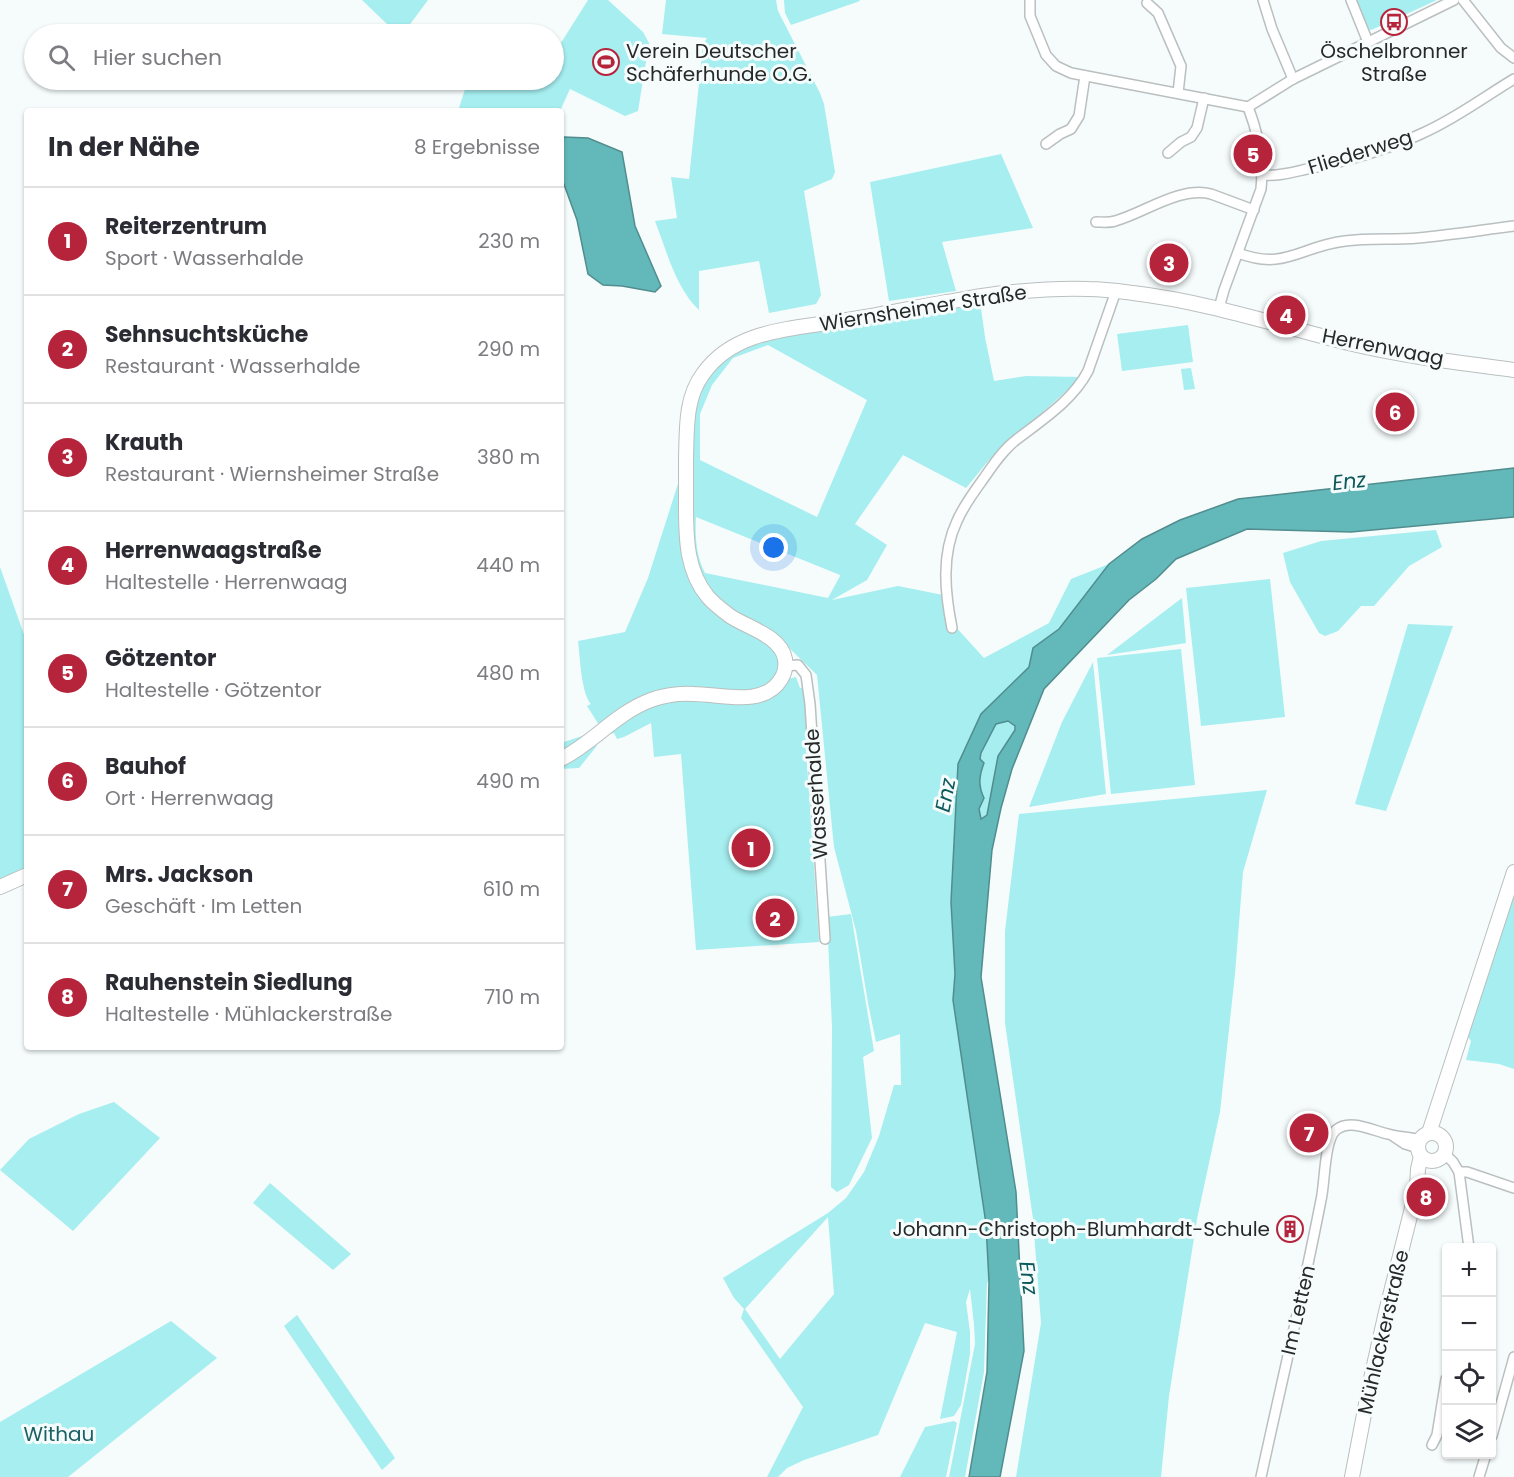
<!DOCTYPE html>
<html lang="de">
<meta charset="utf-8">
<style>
body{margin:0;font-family:Poppins,sans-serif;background:#f7f7f7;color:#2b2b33}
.controls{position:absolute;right:18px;bottom:18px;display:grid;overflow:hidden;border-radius:6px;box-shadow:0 2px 4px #0004}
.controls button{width:54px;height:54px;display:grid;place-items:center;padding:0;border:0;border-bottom:2px solid #e1e1e2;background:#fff;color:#2b2b33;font:30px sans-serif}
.you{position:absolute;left:774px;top:548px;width:21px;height:21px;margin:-15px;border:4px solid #fff;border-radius:50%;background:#1a73e8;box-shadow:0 0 0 9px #1a73e833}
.badge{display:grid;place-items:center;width:39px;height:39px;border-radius:50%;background:#b6243c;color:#fff;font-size:20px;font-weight:700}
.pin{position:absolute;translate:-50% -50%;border:3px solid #fff;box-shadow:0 2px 6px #0006}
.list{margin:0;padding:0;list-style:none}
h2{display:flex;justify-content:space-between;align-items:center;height:78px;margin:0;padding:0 24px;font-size:26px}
h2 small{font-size:20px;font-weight:400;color:#7c7c81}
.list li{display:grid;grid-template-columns:39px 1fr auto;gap:18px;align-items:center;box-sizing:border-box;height:108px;padding:0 24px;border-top:2px solid #e1e1e2}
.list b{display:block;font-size:22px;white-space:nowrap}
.list p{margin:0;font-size:20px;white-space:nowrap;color:#7c7c81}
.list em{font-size:20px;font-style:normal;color:#7c7c81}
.icon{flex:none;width:33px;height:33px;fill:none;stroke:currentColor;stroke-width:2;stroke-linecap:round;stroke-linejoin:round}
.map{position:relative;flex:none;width:1514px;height:1477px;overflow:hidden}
.search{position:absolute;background:#fff;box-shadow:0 2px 4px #0004;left:24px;top:24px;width:540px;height:66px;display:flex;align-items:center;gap:15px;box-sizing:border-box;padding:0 21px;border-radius:33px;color:#7c7c81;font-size:22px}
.panel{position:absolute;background:#fff;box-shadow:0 2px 4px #0004;left:24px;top:108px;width:540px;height:942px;border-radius:6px}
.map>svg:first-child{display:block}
</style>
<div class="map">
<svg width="1514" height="1477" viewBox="0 0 1514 1477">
<rect width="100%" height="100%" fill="#f6fcfc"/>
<g fill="#a6eef0" fill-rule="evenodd">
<path d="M362,0H428L408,27L417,34H403L387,24Z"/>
<path d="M588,0H608L643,32L649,43L638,111L625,116L570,89L560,111H458L468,80H520L535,87L538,80H554V54Z"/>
<path d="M666,0H776L778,11L820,93L824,104L835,172L832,179L804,191L821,295L816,304L769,313L759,261L699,271V310C676,289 666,249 655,221L677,218L671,177L689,179L703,45L707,38L662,34Z"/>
<path d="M784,0H859L860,1L791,25L785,13Z"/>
<path d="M1355,0H1437L1398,18L1397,16L1391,19L1392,21L1371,30L1366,28Z"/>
<path d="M1001,154L1033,228L942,242L956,291L889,301L870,182Z"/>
<path d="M980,301L985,337L994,381L1026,376L1082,377L989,460L966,488L903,455L855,524L887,545L867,580L832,600L898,586L948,596L953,624L984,658L1049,623L1071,579L1109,564L1059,630L1033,648L1030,667L981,714L958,764L951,902L955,974L953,1000L986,1224L989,1282L987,1283L984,1372L965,1477H949L975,1344L974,1324L970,1289L966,1302L970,1332V1354L961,1405L954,1416L940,1419L957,1332L925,1323L878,1435L804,1460L787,1468L778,1477H767L803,1407L741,1318L744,1309L734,1298L723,1278L828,1213L846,1198L864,1172L879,1136L894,1085H901L900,1034L876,1042L868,1003L856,931L834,847L817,675L784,643L732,613L712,594L695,563L693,555L692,419L702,384L720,361L752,342ZM768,345L867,400L817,517L700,460V414L712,385L733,358ZM696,517L840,575V576L828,598L705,573C696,555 695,537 696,517ZM828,1217L834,1294L780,1359L745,1309Z"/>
<path d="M1188,325L1193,362L1122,371L1117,334Z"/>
<path d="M1191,368L1195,389L1184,390L1181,369Z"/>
<path d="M683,468L694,581L776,650L779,660L777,674L768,684L750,691L676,690L561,755V743L582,736L601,728L587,706L591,704C581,693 580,656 578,641L625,632L648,578Z"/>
<path d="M1436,530L1442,547L1409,566L1374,606H1361L1338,631L1325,636L1319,633L1290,582L1283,553L1321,541Z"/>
<path d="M0,567L27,643V871L0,883Z"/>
<path d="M1270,579L1285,717L1201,726L1186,588Z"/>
<path d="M1182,598L1186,643L1107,655Z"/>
<path d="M1408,624L1453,626L1386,811L1355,804Z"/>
<path d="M1181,649L1195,785L1111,794L1097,658Z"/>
<path d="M1093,662L1106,794L1029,807L1062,722Z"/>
<path d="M796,677L800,688L806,687L811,747L806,748L819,942L696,950L681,754L654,757L651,723L624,737L617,739L614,733L608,735L609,733L625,718L667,700L771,697C779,693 786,689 788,679Z"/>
<path d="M1008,721L1015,726V730L998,756L987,815L981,820L979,809L984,798C978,785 979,777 984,763L980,759L981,753L996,724Z"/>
<path d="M599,740L596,747L579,768L561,769V764Z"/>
<path d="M1267,790L1243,872L1235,974L1220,1112L1197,1219L1169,1396L1161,1477H1016L1041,1323L1033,1219L1005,1023V931L1019,814Z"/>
<path d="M1514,880V1069L1499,1064L1466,1060L1471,1041L1465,1033Z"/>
<path d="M851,914L874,1051L863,1057L872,1138L849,1185L837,1192L831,1187L832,1027L827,917Z"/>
<path d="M114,1102L160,1138L73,1231L0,1170L29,1139L79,1114Z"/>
<path d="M270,1183L351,1254L333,1270L253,1203Z"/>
<path d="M297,1315L395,1458L382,1470L284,1326Z"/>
<path d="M171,1321L217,1358L68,1477H0V1422Z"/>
<path d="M954,1421L957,1423L946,1477H900L925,1427Z"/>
</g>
<g fill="#63b8ba" stroke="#518d8e" stroke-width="1.5" fill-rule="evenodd">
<path d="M564,137L588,138L622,152L635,226L661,286L655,292L622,286L603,285L588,274L577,220L561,176V154Z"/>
<path d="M1514,468V517L1351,532L1247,529L1176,559L1156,579L1129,600L1044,689L1012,769L1001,808L992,850L981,977L1016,1192L1024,1351L1000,1477H969L987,1372L989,1282L986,1224L953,1000L955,974L951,902L958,764L981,714L1029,667L1033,648L1059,629L1109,564L1142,539L1180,520L1238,499ZM1008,721L1015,726V730L998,756L987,815L981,819L979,809L984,798C978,786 979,776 984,763L980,759L981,753L996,724Z"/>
</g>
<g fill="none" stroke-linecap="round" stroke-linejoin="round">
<defs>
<g id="street">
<path d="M1030,0V16L1046,55L1056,66L1071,73L1248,107"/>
<path d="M1263,0L1272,29L1293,79"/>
<path d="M1351,0L1368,42"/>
<path d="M1463,0L1501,48L1514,58"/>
<path d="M1147,3L1158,13L1181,66L1178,93"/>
<path d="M1248,107L1293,79L1454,0"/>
<path d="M1046,144L1060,134L1071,129L1079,116L1085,76"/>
<path d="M1168,153L1181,142L1191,137L1197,128L1204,98"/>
<path d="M1263,175C1281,177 1299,170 1317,167C1354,159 1389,149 1423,133C1455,119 1484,97 1514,79"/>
<path d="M1096,222C1102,222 1109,223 1115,221C1144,213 1180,186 1211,194L1254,210"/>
<path d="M1238,253C1285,271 1301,246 1345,241C1369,238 1394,240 1418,238C1450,235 1482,230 1514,226"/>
<path d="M1219,308L1224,290L1261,189C1264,161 1258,133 1248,107"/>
<path d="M952,628C945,593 941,555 957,521C964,505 974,492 984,478C993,465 1003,450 1016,440C1042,420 1073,400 1088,371L1116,291"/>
<path d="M785,666L798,665L806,675L810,704L825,939"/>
<path d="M1393,1136L1405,1144L1418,1148"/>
<path d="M1445,1154L1453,1162L1459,1172H1467L1514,1188"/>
<path d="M1459,1172L1469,1248"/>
<path d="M1492,1436L1514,1357"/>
<path d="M1432,1445L1437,1435L1446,1379"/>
<path d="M1261,1477C1281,1385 1303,1293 1321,1200C1325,1184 1324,1140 1336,1130C1350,1118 1373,1131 1388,1134C1399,1137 1409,1137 1420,1140"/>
<path d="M1479,1477L1486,1454"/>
</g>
<g id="secondary">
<path d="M561,759C593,743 616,713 651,700C665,695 679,693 694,694C720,694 764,708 781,679C785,673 786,666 785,659C781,636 748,628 730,616C722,610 714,604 708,597C687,572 686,540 686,508C686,491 686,474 686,458C687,429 685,398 703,374C735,328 796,329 847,320C880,315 913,308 946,302C965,299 984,295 1003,293C1031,290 1061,288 1089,289C1104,289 1118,291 1133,293C1209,302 1282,327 1357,345C1409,357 1462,363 1514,370"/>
<path d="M0,887L27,875"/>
<circle cx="1432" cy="1147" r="14"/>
<path d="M1429,1133L1514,872"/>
<path d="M1352,1477L1370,1383L1386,1312L1417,1188L1418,1169L1421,1156"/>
</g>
</defs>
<use href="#street" stroke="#babfbf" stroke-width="12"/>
<use href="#secondary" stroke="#babfbf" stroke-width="16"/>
<use href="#street" stroke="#fff" stroke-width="9"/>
<use href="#secondary" stroke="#fff" stroke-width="14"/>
</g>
<defs>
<symbol id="bus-ring" viewBox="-11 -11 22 22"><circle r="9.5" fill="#f6fcfc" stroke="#b6243c" stroke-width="1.5"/><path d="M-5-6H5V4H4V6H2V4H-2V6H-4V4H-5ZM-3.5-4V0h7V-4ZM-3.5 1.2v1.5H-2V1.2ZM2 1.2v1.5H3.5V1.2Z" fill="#b6243c"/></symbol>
<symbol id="stadium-ring" viewBox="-11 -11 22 22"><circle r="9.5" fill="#f6fcfc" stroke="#b6243c" stroke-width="1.5"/><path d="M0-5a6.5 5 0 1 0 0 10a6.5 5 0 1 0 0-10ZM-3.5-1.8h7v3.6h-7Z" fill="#b6243c"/></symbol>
<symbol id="building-ring" viewBox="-11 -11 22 22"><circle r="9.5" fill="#f6fcfc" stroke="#b6243c" stroke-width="1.5"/><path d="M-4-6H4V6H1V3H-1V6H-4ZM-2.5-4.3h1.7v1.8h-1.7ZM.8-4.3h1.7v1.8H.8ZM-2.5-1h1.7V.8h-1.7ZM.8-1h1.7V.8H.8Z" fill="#b6243c"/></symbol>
</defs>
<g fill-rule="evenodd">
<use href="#bus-ring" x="1379" y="7" width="30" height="30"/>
<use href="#stadium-ring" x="591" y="47" width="30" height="30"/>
<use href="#building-ring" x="1275" y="1214" width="30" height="30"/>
</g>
<g text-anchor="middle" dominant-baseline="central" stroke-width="6" stroke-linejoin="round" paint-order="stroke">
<g font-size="20" fill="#272929" stroke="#f6fcfc" text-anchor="start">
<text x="626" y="51">Verein Deutscher<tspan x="626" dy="23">Schäferhunde O.G.</tspan></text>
<text x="1394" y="51" text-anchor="middle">Öschelbronner<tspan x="1394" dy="23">Straße</tspan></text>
<text x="1270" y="1229" text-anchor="end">Johann-Christoph-Blumhardt-Schule</text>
</g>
<g font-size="20" fill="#272929" stroke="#f6fcfc">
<text transform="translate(1360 152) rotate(-17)">Fliederweg</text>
<text transform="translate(923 308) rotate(-9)">Wiernsheimer Straße</text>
<text transform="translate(1383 347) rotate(11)">Herrenwaag</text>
<text transform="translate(816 794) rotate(-94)">Wasserhalde</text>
<text transform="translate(1298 1310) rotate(-77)">Im Letten</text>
<text transform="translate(1383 1332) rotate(-77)">Mühlackerstraße</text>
</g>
<g font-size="20" fill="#1b6163" stroke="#f6fcfc">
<text x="59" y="1434">Withau</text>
</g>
<g font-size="21" font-style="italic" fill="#0d585a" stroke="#f6fcfc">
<text transform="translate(1349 481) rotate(-6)">Enz</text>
<text transform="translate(945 795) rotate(-79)">Enz</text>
<text transform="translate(1029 1278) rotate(82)">Enz</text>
</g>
</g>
</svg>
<div class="controls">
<button>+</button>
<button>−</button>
<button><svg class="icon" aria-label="locate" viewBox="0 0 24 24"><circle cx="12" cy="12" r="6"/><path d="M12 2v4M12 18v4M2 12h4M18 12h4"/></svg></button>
<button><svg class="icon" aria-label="layers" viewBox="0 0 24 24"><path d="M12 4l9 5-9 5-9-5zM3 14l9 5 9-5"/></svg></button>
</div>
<div class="you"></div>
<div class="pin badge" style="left:751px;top:848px">1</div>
<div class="pin badge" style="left:775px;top:918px">2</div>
<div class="pin badge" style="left:1169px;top:263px">3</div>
<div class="pin badge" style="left:1286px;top:315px">4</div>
<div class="pin badge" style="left:1253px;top:154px">5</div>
<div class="pin badge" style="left:1395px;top:412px">6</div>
<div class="pin badge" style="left:1309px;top:1133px">7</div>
<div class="pin badge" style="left:1426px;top:1197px">8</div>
<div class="search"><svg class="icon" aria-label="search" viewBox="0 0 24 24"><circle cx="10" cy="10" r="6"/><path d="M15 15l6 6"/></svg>Hier suchen</div>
<section class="panel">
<h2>In der Nähe<small>8 Ergebnisse</small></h2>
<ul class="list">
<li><span class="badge">1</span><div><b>Reiterzentrum</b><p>Sport · Wasserhalde</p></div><em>230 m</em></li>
<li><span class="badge">2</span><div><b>Sehnsuchtsküche</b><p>Restaurant · Wasserhalde</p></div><em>290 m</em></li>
<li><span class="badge">3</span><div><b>Krauth</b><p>Restaurant · Wiernsheimer Straße</p></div><em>380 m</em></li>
<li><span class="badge">4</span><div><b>Herrenwaagstraße</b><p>Haltestelle · Herrenwaag</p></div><em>440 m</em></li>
<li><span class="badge">5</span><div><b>Götzentor</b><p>Haltestelle · Götzentor</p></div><em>480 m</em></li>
<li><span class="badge">6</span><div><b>Bauhof</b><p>Ort · Herrenwaag</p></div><em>490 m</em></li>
<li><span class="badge">7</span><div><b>Mrs. Jackson</b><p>Geschäft · Im Letten</p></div><em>610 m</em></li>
<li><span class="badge">8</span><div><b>Rauhenstein Siedlung</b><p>Haltestelle · Mühlackerstraße</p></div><em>710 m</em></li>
</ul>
</section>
</div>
